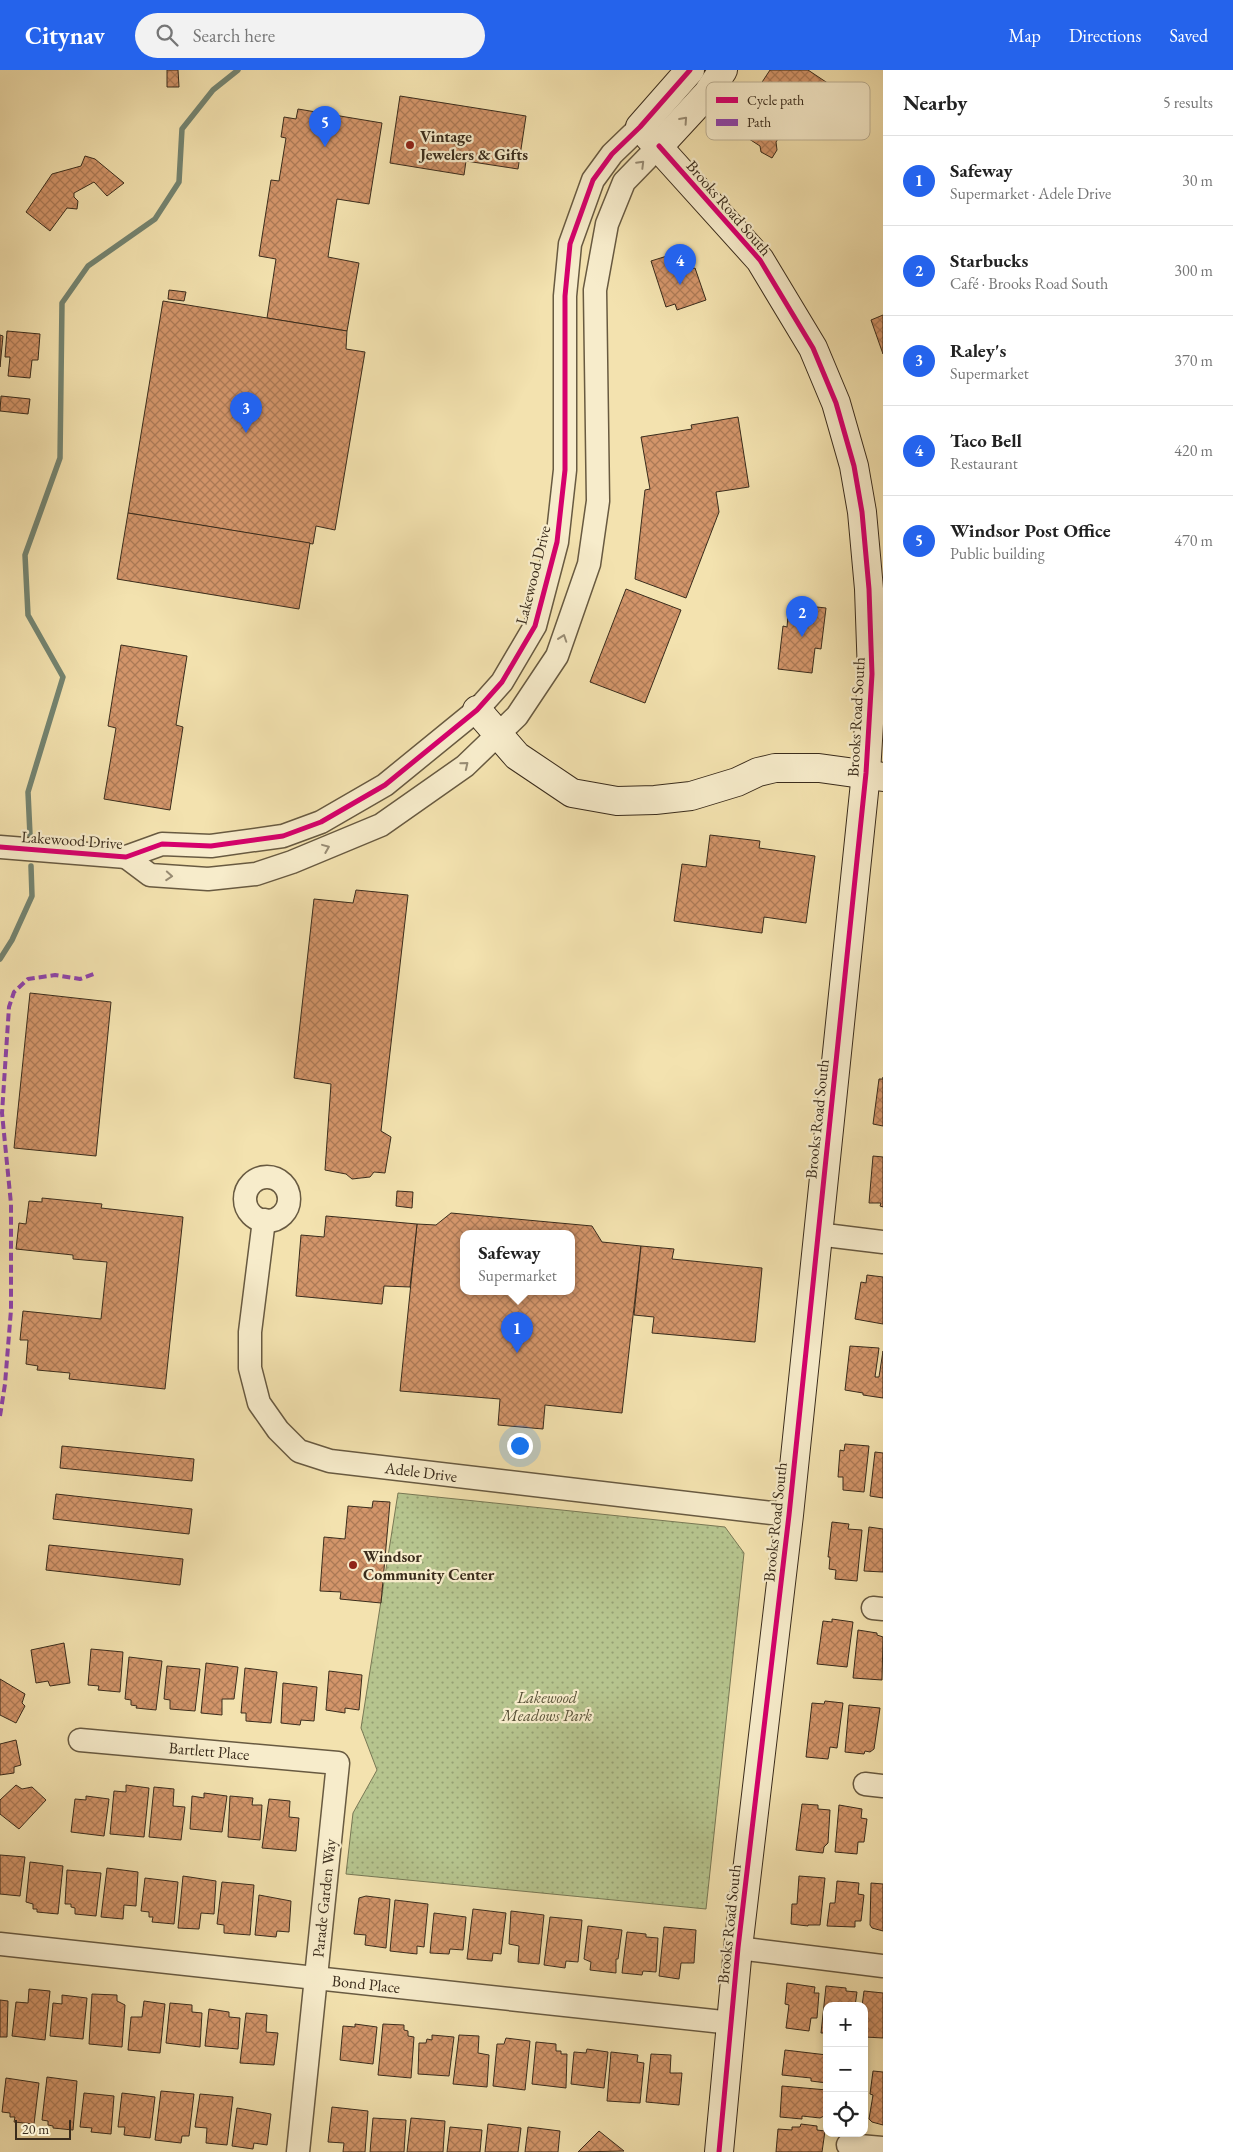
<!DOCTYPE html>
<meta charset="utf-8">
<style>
body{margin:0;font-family:"EB Garamond",serif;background:#f2f2f2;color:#222}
.controls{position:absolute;right:15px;bottom:15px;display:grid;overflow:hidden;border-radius:10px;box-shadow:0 2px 8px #0003}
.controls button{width:45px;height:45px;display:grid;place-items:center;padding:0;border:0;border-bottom:1px solid #e0e0e0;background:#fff;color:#222;font:25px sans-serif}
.scale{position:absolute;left:15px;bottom:12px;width:56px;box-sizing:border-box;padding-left:5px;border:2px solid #3a2c1c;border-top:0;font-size:14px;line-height:18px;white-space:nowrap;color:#3a2c1c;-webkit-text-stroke:4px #f7eccb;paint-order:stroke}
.you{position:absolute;left:519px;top:1375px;width:18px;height:18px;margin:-12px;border:4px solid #fff;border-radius:50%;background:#1a73e8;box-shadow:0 0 0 8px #1a73e833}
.badge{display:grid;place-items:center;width:32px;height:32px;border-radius:50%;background:#2563eb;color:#fff;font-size:16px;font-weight:700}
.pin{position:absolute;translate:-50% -41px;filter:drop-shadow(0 1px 2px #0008)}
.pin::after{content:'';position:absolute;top:26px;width:18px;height:15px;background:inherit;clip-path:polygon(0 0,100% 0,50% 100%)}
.popup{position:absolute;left:460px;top:1160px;width:115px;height:65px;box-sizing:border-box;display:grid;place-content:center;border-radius:10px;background:#fff;filter:drop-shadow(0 1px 4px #0005);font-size:16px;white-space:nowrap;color:#767676}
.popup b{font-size:19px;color:#222}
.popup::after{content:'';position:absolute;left:50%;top:100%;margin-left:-10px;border:10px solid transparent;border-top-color:#fff}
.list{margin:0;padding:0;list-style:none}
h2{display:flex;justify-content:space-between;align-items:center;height:65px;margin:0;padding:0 20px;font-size:21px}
h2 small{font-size:16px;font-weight:400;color:#767676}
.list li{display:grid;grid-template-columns:32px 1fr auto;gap:15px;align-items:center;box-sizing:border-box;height:90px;padding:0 20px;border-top:1px solid #e0e0e0}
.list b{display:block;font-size:19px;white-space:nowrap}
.list p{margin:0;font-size:16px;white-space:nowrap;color:#767676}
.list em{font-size:16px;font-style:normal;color:#767676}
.icon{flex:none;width:28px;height:28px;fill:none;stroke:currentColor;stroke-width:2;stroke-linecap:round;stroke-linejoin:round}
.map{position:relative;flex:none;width:883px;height:2082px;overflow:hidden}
header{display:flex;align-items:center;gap:30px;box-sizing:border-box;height:70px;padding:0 25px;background:#2563eb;color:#fff}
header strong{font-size:24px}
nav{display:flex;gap:28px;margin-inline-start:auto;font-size:18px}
.search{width:350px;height:45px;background:#f2f2f2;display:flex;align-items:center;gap:12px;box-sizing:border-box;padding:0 18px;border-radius:28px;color:#767676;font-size:19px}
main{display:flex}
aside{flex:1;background:#fff}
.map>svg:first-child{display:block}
</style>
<header>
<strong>Citynav</strong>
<div class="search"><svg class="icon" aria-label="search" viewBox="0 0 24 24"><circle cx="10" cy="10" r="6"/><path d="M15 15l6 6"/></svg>Search here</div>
<nav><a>Map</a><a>Directions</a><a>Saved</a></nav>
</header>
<main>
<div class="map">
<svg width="883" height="2082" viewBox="0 0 883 2082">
<defs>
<pattern id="park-dots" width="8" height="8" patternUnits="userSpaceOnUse" patternTransform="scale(1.25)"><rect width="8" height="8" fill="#b6c48e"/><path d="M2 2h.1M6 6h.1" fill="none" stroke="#959f73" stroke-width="1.8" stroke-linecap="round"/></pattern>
<pattern id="building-cross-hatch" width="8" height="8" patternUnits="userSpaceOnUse" patternTransform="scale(1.25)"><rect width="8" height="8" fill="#d3956a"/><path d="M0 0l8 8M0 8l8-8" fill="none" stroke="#ac7a56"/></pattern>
</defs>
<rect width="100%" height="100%" fill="#f3e2af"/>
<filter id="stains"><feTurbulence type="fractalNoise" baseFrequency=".004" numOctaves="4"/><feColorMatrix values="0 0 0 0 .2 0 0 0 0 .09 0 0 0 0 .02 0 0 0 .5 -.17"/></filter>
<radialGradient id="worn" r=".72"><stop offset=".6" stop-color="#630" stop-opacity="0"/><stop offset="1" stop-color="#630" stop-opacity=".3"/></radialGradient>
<path fill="url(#park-dots)" stroke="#787855" d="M398,1423L725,1457L744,1483L706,1839L346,1804L353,1743L377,1700L361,1658Z"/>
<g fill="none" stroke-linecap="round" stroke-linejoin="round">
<g stroke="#748471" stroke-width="5.5">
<path d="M30,765L28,722L63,607L28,545L25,485L60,388L62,233L88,196L155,149L179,112L182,59L213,20L238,0"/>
<path d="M0,889L12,870L32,826L31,796"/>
</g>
</g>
<g fill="url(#building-cross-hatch)" stroke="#3a2c1c" fill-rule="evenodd">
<path d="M167,0H178L179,17H167Z"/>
<path d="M770,0H808L829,14L811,42L800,35L776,72L777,80L772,88L761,82L760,76L732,58Z"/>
<path d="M400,26L526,46L518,99L466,91L464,105L390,93Z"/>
<path d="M298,39L382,53L369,134L337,129L328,187L359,193L347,261L267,248L276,189L259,186L271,110L279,111L286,68L281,67L284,47L296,49Z"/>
<path d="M85,86L95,89L124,113L107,126L94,112L74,123V127L78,131L77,139L67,138L50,161L26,142L52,104L81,96Z"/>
<path d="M683,181L689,200L695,198L706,230L677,240L675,234L666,237L651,191Z"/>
<path d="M169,220L186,222L184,231L168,229Z"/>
<path d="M163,231L347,261L346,279L365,282L335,460L316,456L313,474L128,443Z"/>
<path d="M883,245V284L871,250Z"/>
<path d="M7,261L40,264L38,290H32L30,308L8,306L10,287H5Z"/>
<path d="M0,265L3,266L0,297Z"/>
<path d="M1,326L30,329L28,344L0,341Z"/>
<path d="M738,347L749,417L716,422L719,442L686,528L635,509L645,420L650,419L641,367L692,359L691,355Z"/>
<path d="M128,443L310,473L299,539L117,509Z"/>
<path d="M626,519L681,540L645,633L590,612Z"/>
<path d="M789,534L826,538L821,579L815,578L812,603L778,599L783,556L787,557Z"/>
<path d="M121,575L187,586L176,655L183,657L170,740L104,729L116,658L108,656Z"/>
<path d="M710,765L760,771L759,778L815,786L806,853L764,847L762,863L674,851L682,794L706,797Z"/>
<path d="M356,820L408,825L381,1061L391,1067L385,1103L374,1102L370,1107L352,1109L346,1104L325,1100L331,1014L294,1008L314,829L353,833Z"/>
<path d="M30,923L111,932L96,1086L14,1078Z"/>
<path d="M883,1007V1056L873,1054L879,1009H883Z"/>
<path d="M873,1086L883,1087V1137L880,1136L881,1133H869Z"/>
<path d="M397,1121L413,1122L412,1138L396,1136Z"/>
<path d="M42,1128L102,1134L101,1138L183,1147L165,1319L69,1309L70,1303L37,1300L38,1296L26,1294L28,1270H20L23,1241L101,1249L107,1192L73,1189V1185L16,1179L19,1153L26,1154L29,1131L42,1132Z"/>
<path d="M451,1143L592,1156L602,1172L641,1176L622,1343L545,1335L543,1359L498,1355L500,1329L400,1321L417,1154L436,1155ZM463,1164H571V1222H463Z"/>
<path d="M326,1146L417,1154L410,1217L384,1216L382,1234L296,1226L301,1165L324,1167Z"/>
<path d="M641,1176L674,1179L672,1189L762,1198L755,1272L652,1263L654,1247L634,1245Z"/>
<path d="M867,1205L883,1207V1254L855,1249L861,1212L866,1213Z"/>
<path d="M850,1276L879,1278L875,1307H879L883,1281V1328L863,1325V1323L845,1320Z"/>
<path d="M845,1374L869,1376L864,1422L843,1420V1407H838L840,1380L844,1381Z"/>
<path d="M62,1376L194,1389L192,1411L60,1398Z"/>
<path d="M875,1382L883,1383V1428L870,1426Z"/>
<path d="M56,1424L192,1439L189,1464L53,1449Z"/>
<path d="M373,1431L390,1432L381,1533L340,1529L341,1522L320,1521L324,1467L345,1469L348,1436L372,1438Z"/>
<path d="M832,1452L849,1454L848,1459L862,1460L857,1511L835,1509L836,1500L829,1499L830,1487H828Z"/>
<path d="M869,1457L883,1459V1502L864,1501Z"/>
<path d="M49,1475L183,1489L180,1515L46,1500Z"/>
<path d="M832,1549L853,1552L847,1597L817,1594L823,1551L832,1552Z"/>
<path d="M858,1560L877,1563V1565L883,1567L882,1610L853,1608Z"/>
<path d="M64,1573L70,1613L50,1616L48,1611L36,1613L31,1580Z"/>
<path d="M91,1579L123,1582L120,1622L98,1620L99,1616L88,1615Z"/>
<path d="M129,1587L162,1591L156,1640L136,1638L137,1636L131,1635V1630L125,1629Z"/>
<path d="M206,1593L238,1597L234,1629H222V1645L201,1643Z"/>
<path d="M167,1596L200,1599L195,1641L170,1639V1630L164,1629Z"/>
<path d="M245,1598L277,1602L271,1653L246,1651V1643H241Z"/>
<path d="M329,1601L362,1605L359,1640L345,1638V1643L326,1640Z"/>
<path d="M0,1609L25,1624L22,1633L25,1636L16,1653L0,1645Z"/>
<path d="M283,1613L317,1617L314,1651L301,1650L300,1655L281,1653Z"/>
<path d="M825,1631L843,1633L837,1678L830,1677L828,1689L806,1687L812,1633L824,1634Z"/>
<path d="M849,1635L880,1638L874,1679L870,1682L865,1681L864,1684L845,1682Z"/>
<path d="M16,1670L21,1695L14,1697V1703L0,1705V1674Z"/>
<path d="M16,1715L22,1719L32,1717L46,1730L19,1759L0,1744V1730Z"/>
<path d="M126,1715L149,1718L144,1767L110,1764L114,1721L126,1722Z"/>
<path d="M154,1717L174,1719L173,1736L185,1737L181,1770L149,1767Z"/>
<path d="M204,1723L227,1726L222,1762L190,1759L192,1726L204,1728Z"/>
<path d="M86,1726L109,1729L104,1766L71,1762L75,1729L86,1730Z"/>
<path d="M230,1726L253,1728L252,1735H262L260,1770L228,1767Z"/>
<path d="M269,1729L290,1731L289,1747L299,1748L296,1781L262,1778Z"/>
<path d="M802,1734L818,1735V1739L830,1740L828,1773L824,1777L823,1783L796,1780Z"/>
<path d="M839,1735L862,1739L861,1748L867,1749L864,1772H858L857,1784L835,1782Z"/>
<path d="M0,1785L25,1787L20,1826L0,1824Z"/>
<path d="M30,1792L63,1796L58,1844L37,1842V1839H33V1834L26,1832Z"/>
<path d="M107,1798L138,1802L136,1836L124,1835L123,1849L101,1847Z"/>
<path d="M67,1800L101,1803L96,1846L75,1844V1838L71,1837V1834H65Z"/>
<path d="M183,1806L216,1811L214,1844L201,1843L199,1859L178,1858Z"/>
<path d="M799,1806L825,1808L820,1855H808V1856L791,1854L792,1834H797Z"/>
<path d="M145,1808L178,1812L174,1854L152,1852L153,1847H149V1842L141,1841Z"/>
<path d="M837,1811L859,1813L858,1824L864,1825L861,1851H855V1857L827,1856L830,1833H835Z"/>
<path d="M222,1812L254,1815L250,1865L224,1863V1855L217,1854Z"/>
<path d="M871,1813L883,1814V1861L872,1858L870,1855Z"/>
<path d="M259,1825L291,1831L289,1862L277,1861L276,1867L255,1865Z"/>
<path d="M366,1826L390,1829L386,1878L365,1875L366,1865L354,1864L359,1828Z"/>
<path d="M395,1830L428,1834L424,1877L417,1876V1884L390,1881Z"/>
<path d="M473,1839L506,1843L501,1884L493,1883L492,1891L467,1889Z"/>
<path d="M511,1841L544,1845L539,1894L518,1892L519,1876L509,1874Z"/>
<path d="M434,1843L466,1847L463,1880L450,1879L449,1884L430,1883Z"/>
<path d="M550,1847L582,1850L578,1892L566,1891L565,1898L544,1895Z"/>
<path d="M588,1856L622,1860L618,1889H616V1903L590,1900L591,1892L584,1889Z"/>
<path d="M664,1857L696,1860L694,1893H681L679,1909L659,1906Z"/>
<path d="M627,1862L646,1864V1867L658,1868L656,1902L643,1901L642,1905L622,1903Z"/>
<path d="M787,1913L815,1917L814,1923H819L817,1948H811L809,1961L786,1958L789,1935L785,1934Z"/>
<path d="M826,1916L846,1918V1921L857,1922L855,1936H827V1963H821Z"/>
<path d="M29,1919L50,1921L45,1970L12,1966L16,1932L28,1933Z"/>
<path d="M864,1921L883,1923V1968L865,1967L866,1954H864V1936H862Z"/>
<path d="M92,1924L117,1925V1931L125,1935L122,1977L89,1974Z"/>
<path d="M62,1925L87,1928L83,1969L50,1966L53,1933L62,1934Z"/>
<path d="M0,1930L8,1931L7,1967H0Z"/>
<path d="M144,1931L165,1934L160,1983L128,1980L131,1947H142Z"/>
<path d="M170,1933L192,1935V1942L202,1943L200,1977L166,1973Z"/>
<path d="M209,1939L229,1942V1947L240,1948L238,1979L205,1976Z"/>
<path d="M246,1943L267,1945L266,1962L278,1963L274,1995L240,1993Z"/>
<path d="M355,1954L377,1957L373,1994L340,1990L343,1956L355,1957Z"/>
<path d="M383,1954L404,1955V1960L408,1961V1966L414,1967L411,2008L378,2005Z"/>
<path d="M432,1965L454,1967L449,2006L418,2004L419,1973H426L427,1969L432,1970Z"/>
<path d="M459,1965L479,1966L478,1983L489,1985L487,2017L453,2014Z"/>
<path d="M506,1968L530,1971L525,2020L493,2016L497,1974H504Z"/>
<path d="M536,1972L556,1974V1981H561V1984H567L566,2018L532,2014Z"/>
<path d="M587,1979L608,1982L604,2018L571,2014L574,1982L586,1983Z"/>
<path d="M785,1980L827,1985V2013L811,2011V2008L782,2005Z"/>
<path d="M611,1982L638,1985L637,1992L644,1993L640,2033L607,2031Z"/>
<path d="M651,1984L671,1985L670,2003H682L679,2035L646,2032Z"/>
<path d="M873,2001L883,2002V2055L872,2052L869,2049L873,2025L870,2024Z"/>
<path d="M47,2007L77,2011L73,2060L53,2058V2056L48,2055V2051L42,2050Z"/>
<path d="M6,2008L39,2013L34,2054L14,2052L15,2047H10V2043L2,2042Z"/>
<path d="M782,2016L827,2020V2039L824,2046L820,2048L802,2046V2049L780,2047Z"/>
<path d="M161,2021L194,2024L189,2066H182L181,2073L155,2070Z"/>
<path d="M84,2023L114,2026L111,2064L91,2062L92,2058L80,2057Z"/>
<path d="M122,2023L155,2027L150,2068L124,2065L125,2057H118Z"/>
<path d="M200,2024L233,2027L227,2075L206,2073L207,2058L195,2057Z"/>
<path d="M332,2037L368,2041L365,2082H343L344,2073L328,2072Z"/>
<path d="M237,2038L271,2044L267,2075L254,2073L253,2079L232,2076Z"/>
<path d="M373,2048L406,2050L404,2082H370Z"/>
<path d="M411,2048L445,2051L443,2082H407Z"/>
<path d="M488,2054L521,2058L518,2082H485Z"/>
<path d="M801,2054L817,2056V2060L825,2061L822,2082H776L778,2059L792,2060V2057H800Z"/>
<path d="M450,2057L482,2060L480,2082H447Z"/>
<path d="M528,2057L560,2061L558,2082H525Z"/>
<path d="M599,2061L624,2081L578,2082Z"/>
</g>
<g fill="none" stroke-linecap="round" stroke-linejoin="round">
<defs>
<g id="street">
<path d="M0,777L126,787L162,774L211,776L283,766L321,752L385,715L477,640L502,612L535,556L557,472L565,400V226L570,174L593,110L612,84L640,57"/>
<path d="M126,787L150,805L208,809L256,804L292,792L381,755L465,696L517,646L557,586L589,494L598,431L595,220L607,154L624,112L659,76"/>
<circle cx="267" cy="1129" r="22"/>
<path d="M264,1150L250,1262V1298L259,1333L278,1360L299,1381L330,1391L789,1445"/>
<path d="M817,1164L883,1172"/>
<path d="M873,1538L883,1539"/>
<path d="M80,1670L338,1693L298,2082"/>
<path d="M865,1714L883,1716"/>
<path d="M0,1874L732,1953"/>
<path d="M738,1878L883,1896"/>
<path d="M848,2075L883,2078"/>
</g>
<g id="secondary">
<path d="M690,0L640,57L760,190L813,278L836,333L854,396L862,442L869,519L872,604L866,703L789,1445L738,1878L719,2082"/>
<path d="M659,76L708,23L723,0"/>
<path d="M477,640L517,686L572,723L617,731L655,730L691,726L737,712L758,702L775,698H819L883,707"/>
</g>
</defs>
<use href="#street" stroke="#685a41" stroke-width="25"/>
<use href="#secondary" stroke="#3a2c1c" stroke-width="30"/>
<use href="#street" stroke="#f7eccb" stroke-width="22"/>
<use href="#secondary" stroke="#f7eccb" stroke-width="28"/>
<path stroke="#8e44ad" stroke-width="4" stroke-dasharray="8 4" stroke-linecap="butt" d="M0,1346L5,1314L11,1240V1134L2,1043L9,937L14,922L28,909L55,905L80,909L94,904"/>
<defs>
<g id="cycleway">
<path d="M659,76L760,190L813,278L836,333L854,396L862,442L869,519L872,604L866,703L789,1445L738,1878L719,2082"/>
<path d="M0,777L126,787L162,774L211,776L283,766L321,752L385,715L477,640L502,612L535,556L557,472L565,400V226L570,174L593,110L612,84L640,57L690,0"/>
</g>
</defs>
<use href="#cycleway" stroke="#f7eccb" stroke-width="8"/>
<use href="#cycleway" stroke="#d6006c" stroke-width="5"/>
</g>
<defs><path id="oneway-chevron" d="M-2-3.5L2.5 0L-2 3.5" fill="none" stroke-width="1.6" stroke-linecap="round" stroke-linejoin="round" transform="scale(1.25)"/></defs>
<g stroke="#988c74">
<use href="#oneway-chevron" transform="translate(684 50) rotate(-48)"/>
<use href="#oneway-chevron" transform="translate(641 94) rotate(-45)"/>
<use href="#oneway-chevron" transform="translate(563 568) rotate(-71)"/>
<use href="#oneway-chevron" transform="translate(465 695) rotate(-39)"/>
<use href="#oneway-chevron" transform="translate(326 778) rotate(-22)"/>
<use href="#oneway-chevron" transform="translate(169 806) rotate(4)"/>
</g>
<g fill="#8f2418" stroke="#f7eccb" stroke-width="2">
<circle cx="410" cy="75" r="5"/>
<circle cx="353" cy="1495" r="5"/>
</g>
<g text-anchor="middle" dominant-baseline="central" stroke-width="4.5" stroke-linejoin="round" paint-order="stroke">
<g font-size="16" font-weight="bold" fill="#3a2c1c" stroke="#f7eccb" text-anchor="start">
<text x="420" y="66">Vintage<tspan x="420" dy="18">Jewelers &amp; Gifts</tspan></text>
<text x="363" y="1486">Windsor<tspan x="363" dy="18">Community Center</tspan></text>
</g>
<g font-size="16" fill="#3a2c1c" stroke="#f7eccb">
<text transform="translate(729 138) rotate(49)">Brooks Road South</text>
<text transform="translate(533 505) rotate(-76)">Lakewood Drive</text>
<text transform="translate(856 647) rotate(-87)">Brooks Road South</text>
<text transform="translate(72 770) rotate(4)">Lakewood Drive</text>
<text transform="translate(817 1049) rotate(-84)">Brooks Road South</text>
<text transform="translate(421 1402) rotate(7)">Adele Drive</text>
<text transform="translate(775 1452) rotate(-84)">Brooks Road South</text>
<text transform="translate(209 1681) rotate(5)">Bartlett Place</text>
<text transform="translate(324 1828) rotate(-84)">Parade Garden Way</text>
<text transform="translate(729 1854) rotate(-84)">Brooks Road South</text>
<text transform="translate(366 1914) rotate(6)">Bond Place</text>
</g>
<g font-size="16" font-style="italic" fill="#595238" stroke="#f7eccb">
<text x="547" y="1627">Lakewood<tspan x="547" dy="18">Meadows Park</tspan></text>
</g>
</g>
<rect x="706" y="12" width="164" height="58" rx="8" fill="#f7eccb" stroke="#beb296" stroke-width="1"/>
<rect x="716" y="27" width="22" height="6" fill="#d6006c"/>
<rect x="716" y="49" width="22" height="7" fill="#8e44ad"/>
<g font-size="14" fill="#3a2c1c">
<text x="747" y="35">Cycle path</text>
<text x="747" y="57">Path</text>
</g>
<rect width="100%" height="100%" filter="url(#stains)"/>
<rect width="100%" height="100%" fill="url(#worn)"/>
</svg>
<div class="controls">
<button>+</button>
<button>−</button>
<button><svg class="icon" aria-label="locate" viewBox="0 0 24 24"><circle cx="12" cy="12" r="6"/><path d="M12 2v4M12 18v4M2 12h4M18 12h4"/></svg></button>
</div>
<div class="scale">20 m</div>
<div class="you"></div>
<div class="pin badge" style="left:517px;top:1283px">1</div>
<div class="popup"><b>Safeway</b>Supermarket</div>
<div class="pin badge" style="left:802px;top:567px">2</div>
<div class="pin badge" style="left:246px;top:363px">3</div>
<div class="pin badge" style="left:680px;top:215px">4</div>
<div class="pin badge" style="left:325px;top:77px">5</div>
</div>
<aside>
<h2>Nearby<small>5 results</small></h2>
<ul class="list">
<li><span class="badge">1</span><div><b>Safeway</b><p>Supermarket · Adele Drive</p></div><em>30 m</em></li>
<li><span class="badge">2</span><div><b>Starbucks</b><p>Café · Brooks Road South</p></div><em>300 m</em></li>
<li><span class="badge">3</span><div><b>Raley's</b><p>Supermarket</p></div><em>370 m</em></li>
<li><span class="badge">4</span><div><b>Taco Bell</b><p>Restaurant</p></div><em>420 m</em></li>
<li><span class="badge">5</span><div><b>Windsor Post Office</b><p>Public building</p></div><em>470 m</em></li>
</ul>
</aside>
</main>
